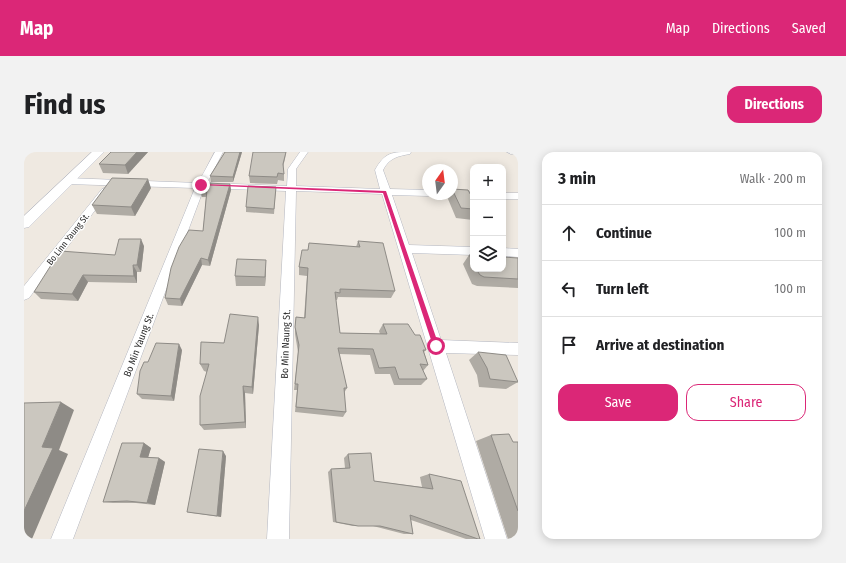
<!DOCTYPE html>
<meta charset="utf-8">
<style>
body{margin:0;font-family:"Fira Sans Condensed",sans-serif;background:#f2f2f2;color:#202124}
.controls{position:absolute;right:12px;top:12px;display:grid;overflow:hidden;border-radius:8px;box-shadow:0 2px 10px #0003}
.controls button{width:36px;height:36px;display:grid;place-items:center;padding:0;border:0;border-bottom:1px solid #e0e0e0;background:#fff;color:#202124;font:20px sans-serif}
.compass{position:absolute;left:398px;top:12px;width:36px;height:36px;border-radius:50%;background:#fff;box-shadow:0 2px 10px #0003;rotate:14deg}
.stop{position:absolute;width:12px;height:12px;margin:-9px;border:3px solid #db2777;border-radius:50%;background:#fff}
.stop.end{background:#db2777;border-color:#fff;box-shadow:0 1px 4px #0008}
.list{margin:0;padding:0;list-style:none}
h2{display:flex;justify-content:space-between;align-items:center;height:52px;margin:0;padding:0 16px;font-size:17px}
h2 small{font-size:13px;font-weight:400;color:#757577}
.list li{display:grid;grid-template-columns:26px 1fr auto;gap:12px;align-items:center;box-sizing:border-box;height:56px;padding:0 16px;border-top:1px solid #e0e0e0}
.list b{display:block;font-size:15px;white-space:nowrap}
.list em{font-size:13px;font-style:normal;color:#757577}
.actions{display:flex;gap:8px;padding:12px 16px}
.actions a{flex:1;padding:9px 0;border:1px solid #db2777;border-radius:12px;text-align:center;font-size:14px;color:#db2777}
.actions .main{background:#db2777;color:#fff}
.icon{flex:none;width:22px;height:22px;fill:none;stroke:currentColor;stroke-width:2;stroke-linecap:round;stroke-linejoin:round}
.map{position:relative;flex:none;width:494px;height:387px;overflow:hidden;border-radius:12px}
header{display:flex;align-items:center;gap:24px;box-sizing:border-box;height:56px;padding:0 20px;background:#db2777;color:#fff}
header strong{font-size:19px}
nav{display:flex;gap:22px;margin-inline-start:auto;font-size:14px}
.intro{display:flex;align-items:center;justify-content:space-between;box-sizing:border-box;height:96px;padding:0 24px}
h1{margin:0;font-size:28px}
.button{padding:10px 18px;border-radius:12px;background:#db2777;color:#fff;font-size:14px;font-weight:700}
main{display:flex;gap:24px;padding:0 24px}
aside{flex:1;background:#fff;border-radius:12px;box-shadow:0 2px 10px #0003}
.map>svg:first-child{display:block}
</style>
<header>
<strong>Map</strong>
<nav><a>Map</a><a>Directions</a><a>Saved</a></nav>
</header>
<div class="intro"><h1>Find us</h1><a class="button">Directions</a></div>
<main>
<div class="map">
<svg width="494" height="387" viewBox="0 0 494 387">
<rect width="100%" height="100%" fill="#efe9e1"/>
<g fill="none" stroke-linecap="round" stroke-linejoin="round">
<defs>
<g id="street">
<path d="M191,0H199L183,31L263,34L264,17L276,0H284L272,17V34L356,37L351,18C361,0 368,0 387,0L386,2C374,4 365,6 359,18L366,37L404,38V42H408L404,44L368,43L385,93L449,95V103L388,101L417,188L494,191V203L422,201L483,387H461L358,42L272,39L265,387H243L262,39L180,36L49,387H27L171,36L43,32L38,29L43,26L174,31Z"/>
<path d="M483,0H494V2H487Z"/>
<path d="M81,36L84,37L86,39L84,41L5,146L0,148V134L78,37Z"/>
<path d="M428,39L449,40V46L422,45L417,42H428Z"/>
<rect x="479" y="41" width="15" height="6"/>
<path d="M479,96L494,97V105L479,104Z"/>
</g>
<path id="secondary" d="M68,0H80L5,75L0,76V64Z"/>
</defs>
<use href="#street" stroke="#b4b7c1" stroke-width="1"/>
<use href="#secondary" stroke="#b4b7c1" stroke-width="1"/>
<use href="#street" fill="#fff" fill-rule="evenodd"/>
<use href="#secondary" fill="#fff" fill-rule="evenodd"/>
</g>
<g fill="#afaba4">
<path d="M87,0H124L104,22L79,21L75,12Z"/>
<path d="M201,0H218L209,30H187L186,24Z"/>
<path d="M262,0L261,7L259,15L260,22V29L254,28L253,32L226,31L225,24Z"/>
<path d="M206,32L207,38L186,114L178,113L158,154L144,153L141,146L179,79L182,45H178L177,38Z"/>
<path d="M252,35L250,62L222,60V55Z"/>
<path d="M127,36L111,64L73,62L68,53Z"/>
<path d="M428,37L449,47V68L432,66L424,47L426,42H428Z"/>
<path d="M334,89L371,139L367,146L314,145L313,148H312L316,181L356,182L355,179L359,172L391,183L402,198L400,200L404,213L399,219L403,227L397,233H370L366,222H351L346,203L315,202L323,236L320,241L322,260L319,265L271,260L273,238H270L274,200L271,182V172L272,165L280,166L283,124L275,123V115L284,98L285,91L332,95Z"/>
<path d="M120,94L117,120H113V131L64,130L54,149L17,147L10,140L91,103Z"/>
<path d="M445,103H449V117H479L494,106V136L453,134L448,132L439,112Z"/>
<path d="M242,117L241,134H212L211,124Z"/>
<path d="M235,173L229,242L221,241L222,276L180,278L176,273L183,220L180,219L176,212Z"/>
<path d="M158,198L150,249L118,247L113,242L124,210Z"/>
<path d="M454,200L494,230L482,237L455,235L453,223L445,208Z"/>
<path d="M467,283L489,290H494V387H484L452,289Z"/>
<path d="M120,291L127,296L124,305L135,306L141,310L131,353L112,351H89L79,350Z"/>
<path d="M324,302L350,329L398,335L396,325L405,322L456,387H442L387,368L389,382H380L349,374H329L309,370L304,320L307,317L321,316L320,306Z"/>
<path d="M202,304L197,365L168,361L163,360Z"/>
</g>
<g fill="#8e8b86">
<path d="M113,0H124L104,22L101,13Z"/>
<path d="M216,0H218L209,30V25Z"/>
<path d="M124,27L127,36L111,64L107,55Z"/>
<path d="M206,32L207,38L186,114L184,108Z"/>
<path d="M117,87L120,94L117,120L113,113Z"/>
<path d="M177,106L178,113L158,154L156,147Z"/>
<path d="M242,108V117L241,134V125Z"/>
<path d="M109,113L113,120V131L110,124Z"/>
<path d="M59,123L64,130L54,149L48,142Z"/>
<path d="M234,165L235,173L229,242L228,235Z"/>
<path d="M155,192L158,198L150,249L147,244Z"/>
<path d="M219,234L221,241L222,276L221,270Z"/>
<path d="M37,250L50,258L35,298L44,302L8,387H0V359L18,295Z"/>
<path d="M120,291L127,296L123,309L116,305Z"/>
<path d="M199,299L202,304L197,365L193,364Z"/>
<path d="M135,306L141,310L131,353L123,351Z"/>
</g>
<g fill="#cbc7bf" stroke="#8e8b86">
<path d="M87,0H113L101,13L75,12Z"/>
<path d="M201,0H216L209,25L186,24Z"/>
<path d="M229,0H262L259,12L260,22L254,21L253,25L225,24Z"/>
<path d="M88,26L124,27L107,55L68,53Z"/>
<path d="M181,31L206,32L184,108L177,106L156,147L141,146L147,116L155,95L165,78L179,79L183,38H177Z"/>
<path d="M224,34L252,35L250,57L222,55Z"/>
<path d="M428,37L444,38L449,47V57L437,56Z"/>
<path d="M95,87H117L113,113H109L110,124L59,123L48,142L10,140L36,99L91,103Z"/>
<path d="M334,89L359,91L371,139L316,137V141L311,140L316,181L363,182L359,172H384L391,183H396L402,198H399L404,213L396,212L403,227H375L371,215L355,216L349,197L314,196L323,236H320L322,260L272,255L274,232H271L275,193L271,175L272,165L281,166L284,116L275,115L278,98H284L285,91L336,95Z"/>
<path d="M445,103H449V110Z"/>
<path d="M479,105L494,106V127L460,125L456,123L452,117H479Z"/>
<path d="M213,107L242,108L241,125L211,124Z"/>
<path d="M206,162L234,165L228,235L219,234L221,270L176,273V244L185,212H176L177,190L200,191Z"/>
<path d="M132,191L155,192L147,244L113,242L116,219L120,210H124Z"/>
<path d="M454,200L482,203L494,230L466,227L463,216Z"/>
<path d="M37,250L18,295L29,296L0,359V251Z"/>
<path d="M485,282L489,290H494V359L467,283Z"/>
<path d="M98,291H120L116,305L135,306L123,351L103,349L79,350Z"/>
<path d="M175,297L199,299L193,364L163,360Z"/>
<path d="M347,301L350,329L409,337L405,322L437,329L456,387H454L386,363L389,382L356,374H334L312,370L307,317L326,316L324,302Z"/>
</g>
<path fill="#db2777" d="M175,33L177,32L362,39L415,194L414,196H412L409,194L359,41Z"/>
<g text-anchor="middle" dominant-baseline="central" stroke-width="3" stroke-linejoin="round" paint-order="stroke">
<g font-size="9" fill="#2e2e2e" stroke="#fff">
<text transform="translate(44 87) rotate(-52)">Bo Linn Yaung St.</text>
</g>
<g font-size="10" fill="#2e2e2e" stroke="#fff">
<text transform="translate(262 192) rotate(-88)">Bo Min Naung St.</text>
<text transform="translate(115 193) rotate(-69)">Bo Min Yaung St.</text>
</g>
</g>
</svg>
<div class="controls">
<button>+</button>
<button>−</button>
<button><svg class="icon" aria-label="layers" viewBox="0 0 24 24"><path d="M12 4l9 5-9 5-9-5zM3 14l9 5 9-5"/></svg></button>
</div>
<svg class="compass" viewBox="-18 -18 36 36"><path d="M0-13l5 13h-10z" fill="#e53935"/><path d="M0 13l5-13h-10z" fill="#757577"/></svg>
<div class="stop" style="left:412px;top:194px"></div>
<div class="stop end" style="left:177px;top:33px"></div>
</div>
<aside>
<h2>3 min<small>Walk · 200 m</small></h2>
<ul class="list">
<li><svg class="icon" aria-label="ahead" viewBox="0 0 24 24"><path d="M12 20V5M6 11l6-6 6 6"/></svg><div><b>Continue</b></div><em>100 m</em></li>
<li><svg class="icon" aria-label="left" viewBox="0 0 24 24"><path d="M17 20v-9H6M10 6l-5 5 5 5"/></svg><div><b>Turn left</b></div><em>100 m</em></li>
<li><svg class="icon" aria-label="arrive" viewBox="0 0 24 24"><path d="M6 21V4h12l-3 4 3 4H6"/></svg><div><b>Arrive at destination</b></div></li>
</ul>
<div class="actions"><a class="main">Save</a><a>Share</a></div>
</aside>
</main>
